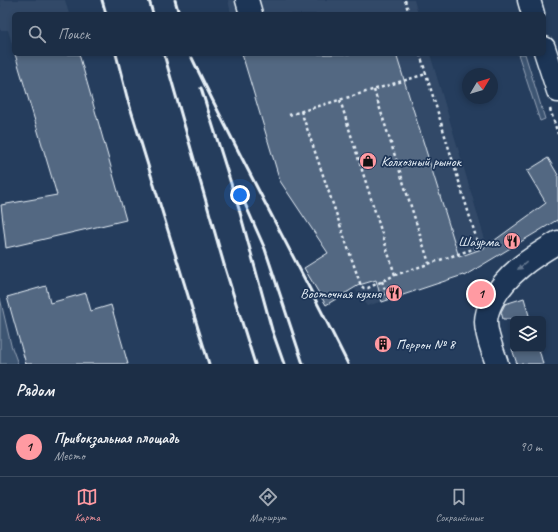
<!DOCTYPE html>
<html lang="ru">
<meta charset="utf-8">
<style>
body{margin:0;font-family:Caveat,sans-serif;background:#293a51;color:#f1f3f6}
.controls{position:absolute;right:12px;bottom:12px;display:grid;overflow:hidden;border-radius:6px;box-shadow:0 2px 6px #0003}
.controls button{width:36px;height:36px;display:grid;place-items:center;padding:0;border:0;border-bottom:1px solid #3a4a5f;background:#1c2e46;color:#f1f3f6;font:20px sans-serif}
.compass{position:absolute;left:462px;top:68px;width:36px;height:36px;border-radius:50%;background:#1c2e46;box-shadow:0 2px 6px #0003;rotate:52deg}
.you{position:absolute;left:240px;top:195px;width:14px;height:14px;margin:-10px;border:3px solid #fff;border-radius:50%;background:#1a73e8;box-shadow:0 0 0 6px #1a73e833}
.badge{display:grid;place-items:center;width:26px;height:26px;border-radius:50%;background:#ff9aa2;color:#111;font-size:13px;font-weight:700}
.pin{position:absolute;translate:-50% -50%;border:2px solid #fff;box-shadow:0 1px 4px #0006}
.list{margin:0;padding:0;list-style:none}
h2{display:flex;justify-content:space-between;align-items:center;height:52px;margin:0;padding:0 16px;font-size:17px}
h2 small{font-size:13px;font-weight:400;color:#a0a8b3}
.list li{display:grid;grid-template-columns:26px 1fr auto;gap:12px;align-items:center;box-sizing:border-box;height:60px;padding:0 16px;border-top:1px solid #3a4a5f}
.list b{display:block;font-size:15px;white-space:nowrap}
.list p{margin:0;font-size:13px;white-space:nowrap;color:#a0a8b3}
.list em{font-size:13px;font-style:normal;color:#a0a8b3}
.icon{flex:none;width:22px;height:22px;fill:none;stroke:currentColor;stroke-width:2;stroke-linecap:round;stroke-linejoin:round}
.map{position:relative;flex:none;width:558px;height:364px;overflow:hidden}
.search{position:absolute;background:#1c2e46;box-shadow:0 2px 6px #0003;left:12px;right:12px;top:12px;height:44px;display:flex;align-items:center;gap:10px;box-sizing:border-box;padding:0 14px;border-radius:6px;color:#a0a8b3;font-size:15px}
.sheet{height:112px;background:#1c2e46}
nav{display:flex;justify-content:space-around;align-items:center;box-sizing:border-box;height:56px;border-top:1px solid #3a4a5f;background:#1c2e46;font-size:11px;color:#a0a8b3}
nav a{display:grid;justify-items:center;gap:2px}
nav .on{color:#ff9aa2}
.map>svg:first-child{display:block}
</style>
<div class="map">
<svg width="558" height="364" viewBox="0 0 558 364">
<rect width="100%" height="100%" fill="#253d5d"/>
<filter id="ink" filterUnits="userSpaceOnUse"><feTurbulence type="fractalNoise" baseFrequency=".025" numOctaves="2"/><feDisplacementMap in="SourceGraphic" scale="8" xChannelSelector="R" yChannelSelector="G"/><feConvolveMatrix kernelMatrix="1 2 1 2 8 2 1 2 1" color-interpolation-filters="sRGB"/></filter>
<g filter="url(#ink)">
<g fill="#334a68">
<path d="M0,0H65L69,14H14V50L8,30H0V7H1Z"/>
<path d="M228,0H414L418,14H231Z"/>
<path d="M242,54H430L491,260L472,272L367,306L314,232L282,183Z"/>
</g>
<g fill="#3e5472" stroke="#93a2b5">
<path d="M518,54H525L545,119L540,121Z"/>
<path d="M0,298L11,345L18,364H0Z"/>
</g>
<g fill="#536782" stroke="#e8f1f8">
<path d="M15,54H79L126,220L6,248L1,205L57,195Z"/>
<path d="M242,54H396L459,257L484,248L546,203L527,171L548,158L558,175V223L557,220L464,276L463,275L382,302L376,280L359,285L326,305L304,268L328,253L280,181Z"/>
<path d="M46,286L50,303L86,293L91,311L111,305L128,364H26L7,297Z"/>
<path d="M524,298L530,319H503L501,312L505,304Z"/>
<path d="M512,349H539L543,364H517Z"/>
</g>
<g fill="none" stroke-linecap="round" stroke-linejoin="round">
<defs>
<g id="minor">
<path d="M247,0L251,14"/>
<path d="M497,364C493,351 486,336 486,322C486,315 489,307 492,301C506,274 532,257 558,242"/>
</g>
<g id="major">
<path d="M529,0L533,14"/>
<path d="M544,48L558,91"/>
</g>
</defs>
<use href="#minor" stroke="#e8f1f8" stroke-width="25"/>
<use href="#major" stroke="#e8f1f8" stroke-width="25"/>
<g stroke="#e8f1f8" stroke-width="2.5" stroke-dasharray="3 3" stroke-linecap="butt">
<path d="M405,0L409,14"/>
<path d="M374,90L429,263"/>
<path d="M340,100L395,275"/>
<path d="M550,109L558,134"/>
<path d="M301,111L361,286L364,288H368L395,275L479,247L420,54"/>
<path d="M289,115L426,74"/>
<path d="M382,281L388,299"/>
</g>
<use href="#minor" stroke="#1d3557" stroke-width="22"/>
<use href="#major" stroke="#1d3557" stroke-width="22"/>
<g stroke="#e8f1f8" stroke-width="3">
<path d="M102,0L106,14"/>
<path d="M149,0L153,14"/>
<path d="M175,0L179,14"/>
<path d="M116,54L127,97L209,364"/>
<path d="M164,54L225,268L255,364"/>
<path d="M192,58C241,161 297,261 348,364"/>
<path d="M201,88L239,209L272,330L284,364"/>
<path d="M238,188L265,249L303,364"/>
</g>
</g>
<defs><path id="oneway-solid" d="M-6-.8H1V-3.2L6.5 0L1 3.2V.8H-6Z"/></defs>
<use fill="#64778f" href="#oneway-solid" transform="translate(522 266) rotate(141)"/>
</g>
<defs>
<symbol id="shop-disc" viewBox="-11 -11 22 22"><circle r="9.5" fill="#ff9aa2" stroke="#1d3557"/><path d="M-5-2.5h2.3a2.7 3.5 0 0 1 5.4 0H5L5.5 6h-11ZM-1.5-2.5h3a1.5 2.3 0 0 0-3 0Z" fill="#111"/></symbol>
<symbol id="restaurant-disc" viewBox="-11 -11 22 22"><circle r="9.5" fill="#ff9aa2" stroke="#1d3557"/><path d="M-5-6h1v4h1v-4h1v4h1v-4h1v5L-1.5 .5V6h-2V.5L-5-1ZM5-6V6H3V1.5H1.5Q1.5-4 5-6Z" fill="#111"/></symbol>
<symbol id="building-disc" viewBox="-11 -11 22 22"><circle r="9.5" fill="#ff9aa2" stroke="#1d3557"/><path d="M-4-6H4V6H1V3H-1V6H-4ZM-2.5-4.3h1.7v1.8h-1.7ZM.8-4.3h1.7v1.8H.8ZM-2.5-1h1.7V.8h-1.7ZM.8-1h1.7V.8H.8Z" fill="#111"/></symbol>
</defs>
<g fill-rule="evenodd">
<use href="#shop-disc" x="358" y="151" width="20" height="20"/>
<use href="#restaurant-disc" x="502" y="231" width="20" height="20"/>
<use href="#restaurant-disc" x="384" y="283" width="20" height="20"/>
<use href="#building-disc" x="373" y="334" width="20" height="20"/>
</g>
<g text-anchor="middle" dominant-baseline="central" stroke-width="3.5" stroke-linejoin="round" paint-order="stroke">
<g font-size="14" fill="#e8f1f8" stroke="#1d3557" text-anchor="start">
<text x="381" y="161">Колхозный рынок</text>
<text x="499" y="241" text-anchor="end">Шаурма</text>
<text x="381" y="293" text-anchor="end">Восточная кухня</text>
<text x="396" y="344">Перрон № 8</text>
</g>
</g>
</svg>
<div class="controls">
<button><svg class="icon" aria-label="layers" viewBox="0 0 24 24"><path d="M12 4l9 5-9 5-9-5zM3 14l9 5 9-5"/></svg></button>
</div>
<svg class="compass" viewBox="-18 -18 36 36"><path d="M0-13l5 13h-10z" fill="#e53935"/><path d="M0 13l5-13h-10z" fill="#a0a8b3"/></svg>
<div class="you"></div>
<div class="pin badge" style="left:481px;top:294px">1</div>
<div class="search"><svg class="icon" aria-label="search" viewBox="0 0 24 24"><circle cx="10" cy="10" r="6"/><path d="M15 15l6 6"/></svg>Поиск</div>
</div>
<section class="sheet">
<h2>Рядом<small></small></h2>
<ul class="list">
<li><span class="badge">1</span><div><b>Привокзальная площадь</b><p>Место</p></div><em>90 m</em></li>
</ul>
</section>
<nav>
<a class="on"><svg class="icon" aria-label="map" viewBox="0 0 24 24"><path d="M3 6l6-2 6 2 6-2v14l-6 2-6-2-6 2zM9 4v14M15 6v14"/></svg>Карта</a>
<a><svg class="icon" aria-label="directions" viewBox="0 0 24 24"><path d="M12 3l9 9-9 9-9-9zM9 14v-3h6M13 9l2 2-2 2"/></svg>Маршрут</a>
<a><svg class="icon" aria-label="saved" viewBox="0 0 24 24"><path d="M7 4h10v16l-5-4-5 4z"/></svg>Сохранённые</a>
</nav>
